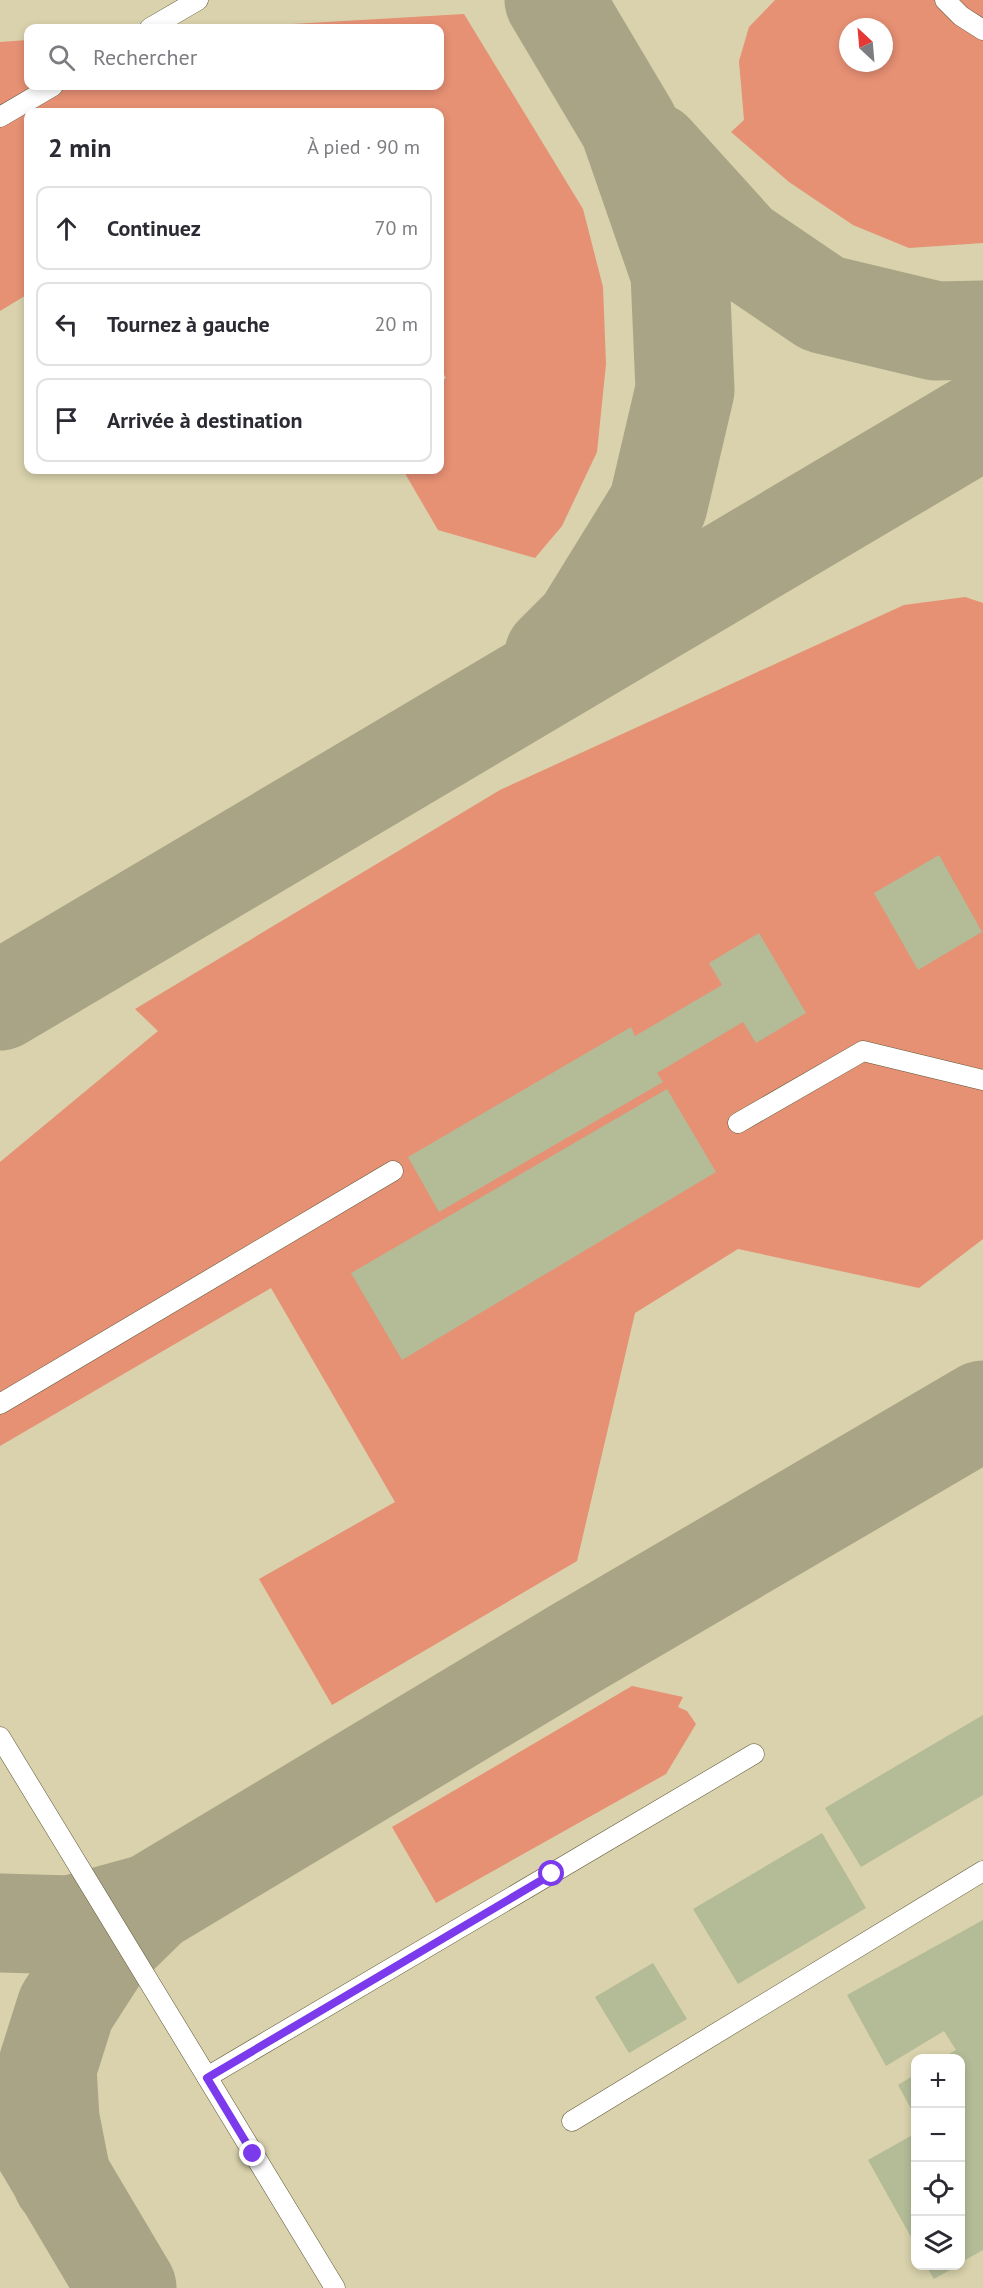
<!DOCTYPE html>
<html lang="fr">
<meta charset="utf-8">
<style>
body{margin:0;font-family:"PT Sans",sans-serif;background:#f2f2f3;color:#2b2b33}
.controls{position:absolute;right:18px;bottom:18px;display:grid;overflow:hidden;border-radius:12px;box-shadow:0 3px 9px #0003}
.controls button{width:54px;height:54px;display:grid;place-items:center;padding:0;border:0;border-bottom:2px solid #e1e1e2;background:#fff;color:#2b2b33;font:30px sans-serif}
.compass{position:absolute;left:839px;top:18px;width:54px;height:54px;border-radius:50%;background:#fff;box-shadow:0 3px 9px #0003;rotate:334deg}
.stop{position:absolute;width:18px;height:18px;margin:-14px;border:4px solid #7c3aed;border-radius:50%;background:#fff}
.stop.end{background:#7c3aed;border-color:#fff;box-shadow:0 2px 6px #0008}
.list{margin:0;padding:0;list-style:none}
h2{display:flex;justify-content:space-between;align-items:center;height:78px;margin:0;padding:0 24px;font-size:26px}
h2 small{font-size:20px;font-weight:400;color:#7c7c81}
.list li{display:grid;grid-template-columns:39px 1fr auto;gap:18px;align-items:center;box-sizing:border-box;height:84px;margin:0 12px 12px;padding:0 12px;border:2px solid #e1e1e2;border-radius:12px}
.list b{display:block;font-size:22px;white-space:nowrap}
.list em{font-size:20px;font-style:normal;color:#7c7c81}
.icon{flex:none;width:33px;height:33px;fill:none;stroke:currentColor;stroke-width:2;stroke-linecap:round;stroke-linejoin:round}
.map{position:relative;flex:none;width:983px;height:2288px;overflow:hidden}
.search{position:absolute;background:#fff;box-shadow:0 3px 9px #0003;left:24px;top:24px;width:420px;height:66px;display:flex;align-items:center;gap:15px;box-sizing:border-box;padding:0 21px;border-radius:12px;color:#7c7c81;font-size:22px}
.panel{position:absolute;background:#fff;box-shadow:0 3px 9px #0003;left:24px;top:108px;width:420px;height:366px;border-radius:12px}
.map>svg:first-child{display:block}
</style>
<div class="map">
<svg width="983" height="2288" viewBox="0 0 983 2288">
<rect width="100%" height="100%" fill="#d9d2ac"/>
<g fill="#e69074" fill-rule="evenodd">
<path d="M775,0H983V243L909,248L853,225L789,182L731,132L744,120L739,61L749,27ZM848,27H884V63H848Z"/>
<path d="M464,14L583,209L603,287L606,364L597,452L562,526L535,558L438,530L403,470H440V382L446,378L440,368V112H28V294L0,311V42L28,40V86H440V28H222Z"/>
<path d="M965,597L983,603V1239L919,1288L738,1249L635,1313L577,1561L332,1705L259,1579L395,1502L271,1288L0,1446V1162L158,1031L135,1009L500,790L904,605Z"/>
<path d="M632,1686L683,1697L678,1707L687,1711L696,1724L666,1774L436,1903L392,1827Z"/>
</g>
<g fill="none" stroke-linecap="round" stroke-linejoin="round">
<g stroke="#aaa486" stroke-width="99">
<path d="M653,152L739,247L823,304L936,331L983,330"/>
<path d="M554,655L584,625L658,505L685,390L680,273L629,126L554,0"/>
<path d="M0,1001L983,419"/>
<path d="M0,1923L71,1925L151,1903"/>
<path d="M28,2121L127,2288"/>
<path d="M62,2180L50,2119L47,2068L66,2008L104,1949L151,1903L576,1648L983,1410"/>
</g>
</g>
<g fill="#b3bc97">
<path d="M939,855L982,932L918,970L874,893Z"/>
<path d="M759,933L806,1013L756,1043L743,1022L657,1073L663,1082L439,1212L408,1157L631,1027L635,1036L722,985L709,963Z"/>
<path d="M667,1089L716,1172L402,1360L351,1273Z"/>
<path d="M983,1715V1795L861,1867L825,1808Z"/>
<path d="M822,1833L866,1908L738,1984L693,1909Z"/>
<path d="M983,1920V2250L960,2263V2058H942L956,2050L944,2031L886,2066L847,1995Z"/>
<path d="M653,1963L687,2019L629,2053L595,1997Z"/>
<path d="M916,2074V2118L898,2085Z"/>
<path d="M916,2133V2246L868,2160Z"/>
<path d="M926,2266H957L934,2279Z"/>
</g>
<g fill="none" stroke-linecap="round" stroke-linejoin="round">
<defs>
<g id="service">
<path d="M945,0L961,16L983,30"/>
<path d="M150,28L198,0"/>
<path d="M0,117L53,86"/>
<path d="M738,1123L863,1051L983,1080"/>
<path d="M0,1404L393,1171"/>
<path d="M0,1737L207,2077"/>
<path d="M572,2121L983,1871"/>
<path d="M335,2288L207,2077L754,1754"/>
</g>
</defs>
<use href="#service" stroke="#5f5837" stroke-width="21"/>
<use href="#service" stroke="#fff" stroke-width="20"/>
</g>
<g fill="none" stroke-linecap="round" stroke-linejoin="round">
<path stroke="#7c3aed" stroke-width="8" d="M253,2154L207,2078L552,1874"/>
</g>
</svg>
<div class="controls">
<button>+</button>
<button>−</button>
<button><svg class="icon" aria-label="locate" viewBox="0 0 24 24"><circle cx="12" cy="12" r="6"/><path d="M12 2v4M12 18v4M2 12h4M18 12h4"/></svg></button>
<button><svg class="icon" aria-label="layers" viewBox="0 0 24 24"><path d="M12 4l9 5-9 5-9-5zM3 14l9 5 9-5"/></svg></button>
</div>
<svg class="compass" viewBox="-18 -18 36 36"><path d="M0-13l5 13h-10z" fill="#e53935"/><path d="M0 13l5-13h-10z" fill="#7c7c81"/></svg>
<div class="stop" style="left:552px;top:1874px"></div>
<div class="stop end" style="left:253px;top:2154px"></div>
<div class="search"><svg class="icon" aria-label="search" viewBox="0 0 24 24"><circle cx="10" cy="10" r="6"/><path d="M15 15l6 6"/></svg>Rechercher</div>
<section class="panel">
<h2>2 min<small>À pied · 90 m</small></h2>
<ul class="list">
<li><svg class="icon" aria-label="ahead" viewBox="0 0 24 24"><path d="M12 20V5M6 11l6-6 6 6"/></svg><div><b>Continuez</b></div><em>70 m</em></li>
<li><svg class="icon" aria-label="left" viewBox="0 0 24 24"><path d="M17 20v-9H6M10 6l-5 5 5 5"/></svg><div><b>Tournez à gauche</b></div><em>20 m</em></li>
<li><svg class="icon" aria-label="arrive" viewBox="0 0 24 24"><path d="M6 21V4h12l-3 4 3 4H6"/></svg><div><b>Arrivée à destination</b></div></li>
</ul>
</section>
</div>
